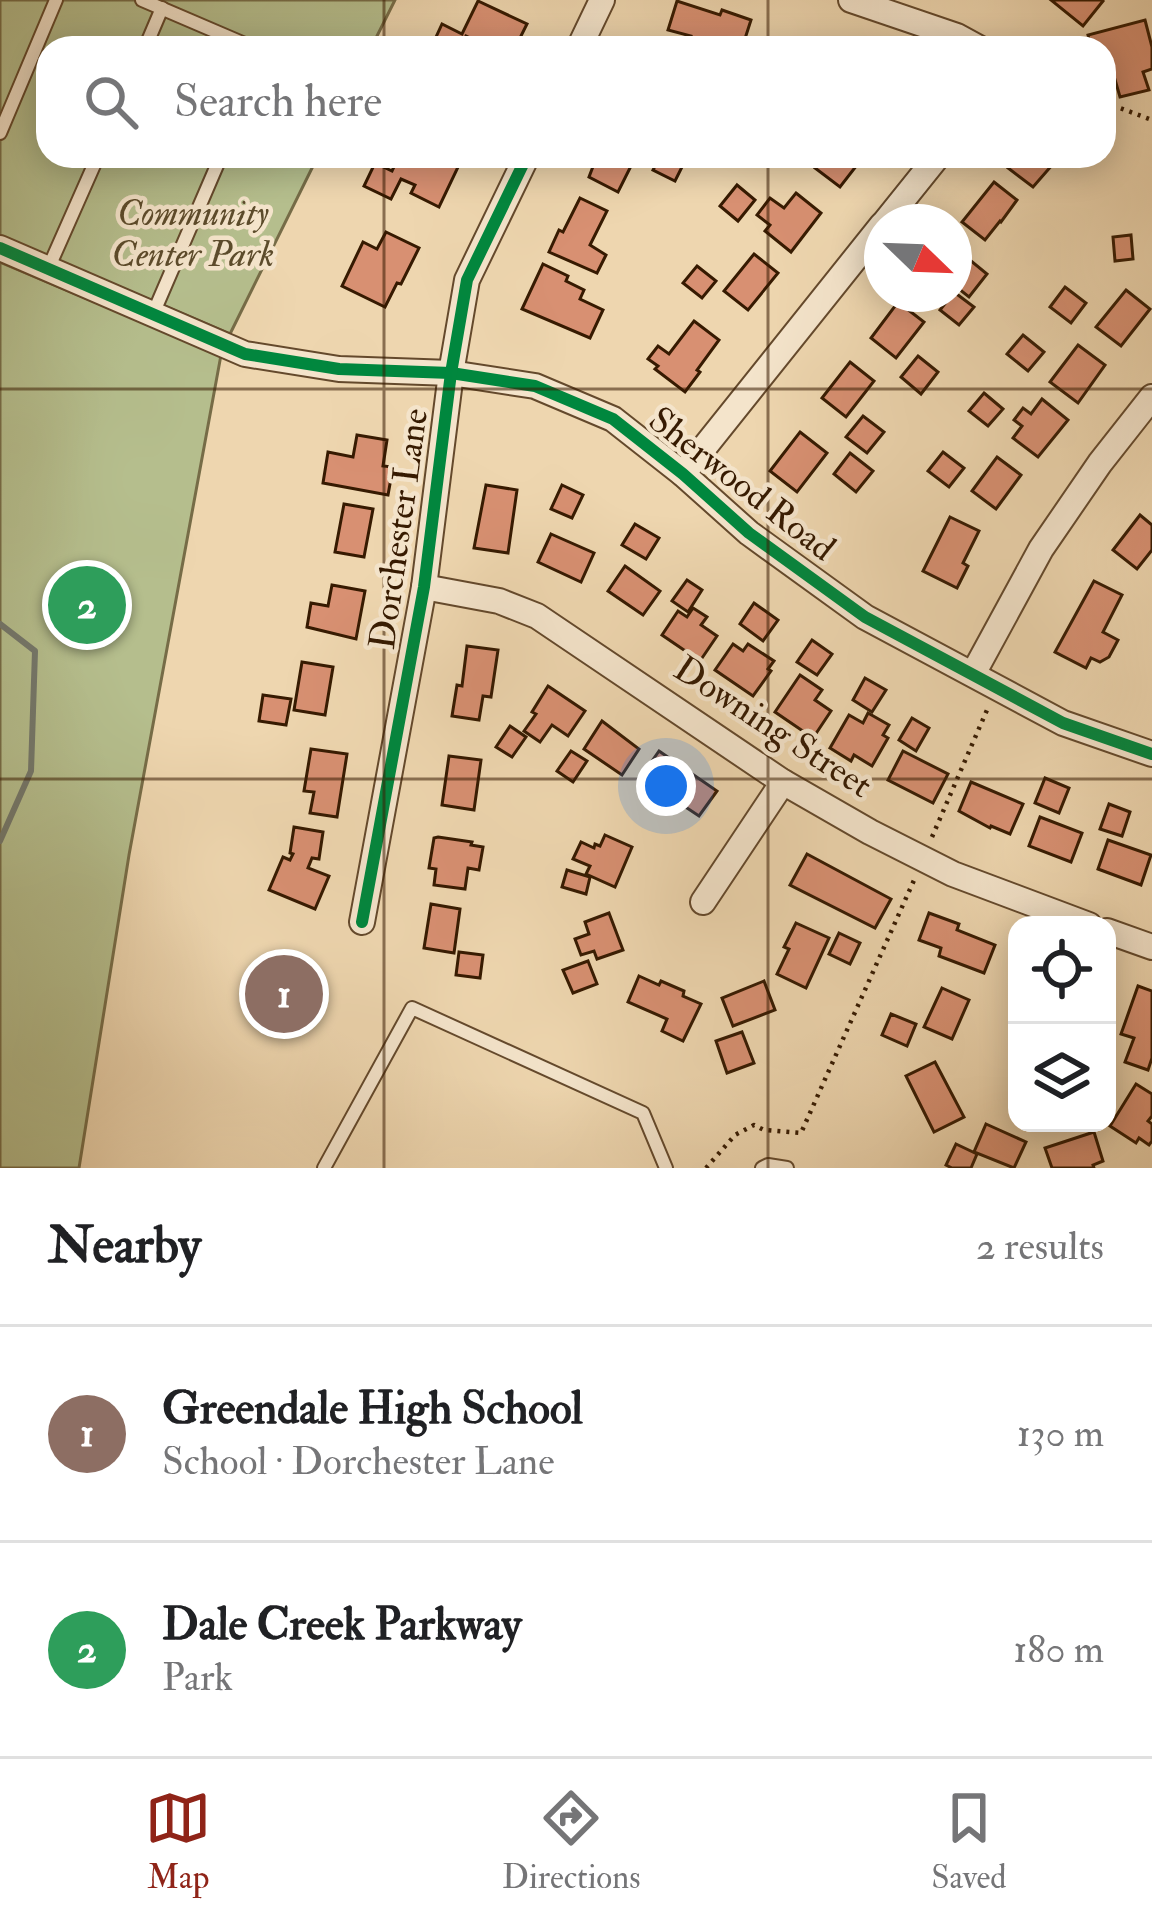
<!DOCTYPE html>
<meta charset="utf-8">
<style>
body{margin:0;font-family:"IM FELL Double Pica",serif;background:#f2f2f2;color:#202124}
.controls{position:absolute;right:36px;bottom:36px;display:grid;overflow:hidden;border-radius:24px;box-shadow:0 6px 30px #0003}
.controls button{width:108px;height:108px;display:grid;place-items:center;padding:0;border:0;border-bottom:3px solid #e0e0e0;background:#fff;color:#202124;font:60px sans-serif}
.compass{position:absolute;left:864px;top:204px;width:108px;height:108px;border-radius:50%;background:#fff;box-shadow:0 6px 30px #0003;rotate:113deg}
.you{position:absolute;left:666px;top:786px;width:42px;height:42px;margin:-30px;border:9px solid #fff;border-radius:50%;background:#1a73e8;box-shadow:0 0 0 18px #1a73e833}
.badge{display:grid;place-items:center;width:78px;height:78px;border-radius:50%;background:#8f2418;color:#fff;font-size:39px;font-weight:700}
.pin{position:absolute;translate:-50% -50%;border:6px solid #fff;box-shadow:0 3px 12px #0006}
.list{margin:0;padding:0;list-style:none}
h2{display:flex;justify-content:space-between;align-items:center;height:156px;margin:0;padding:0 48px;font-size:51px}
h2 small{font-size:39px;font-weight:400;color:#757577}
.list li{display:grid;grid-template-columns:78px 1fr auto;gap:36px;align-items:center;box-sizing:border-box;height:216px;padding:0 48px;border-top:3px solid #e0e0e0}
.list b{display:block;font-size:45px;white-space:nowrap}
.list p{margin:0;font-size:39px;white-space:nowrap;color:#757577}
.list em{font-size:39px;font-style:normal;color:#757577}
.icon{flex:none;width:66px;height:66px;fill:none;stroke:currentColor;stroke-width:2;stroke-linecap:round;stroke-linejoin:round}
.map{position:relative;flex:none;width:1152px;height:1168px;overflow:hidden}
.search{position:absolute;background:#fff;box-shadow:0 6px 30px #0003;left:36px;right:36px;top:36px;height:132px;display:flex;align-items:center;gap:30px;box-sizing:border-box;padding:0 42px;border-radius:36px;color:#757577;font-size:45px}
.sheet{height:588px;background:#fff}
nav{display:flex;justify-content:space-around;align-items:center;box-sizing:border-box;height:168px;border-top:3px solid #e0e0e0;background:#fff;font-size:33px;color:#757577}
nav a{display:grid;justify-items:center;gap:6px}
nav .on{color:#8f2418}
.map>svg:first-child{display:block}
</style>
<div class="map">
<svg width="1152" height="1168" viewBox="0 0 1152 1168">
<rect width="100%" height="100%" fill="#eed6af"/>
<filter id="stains"><feTurbulence type="fractalNoise" baseFrequency=".00167" numOctaves="4"/><feColorMatrix values="0 0 0 0 .2 0 0 0 0 .09 0 0 0 0 .02 0 0 0 .5 -.17"/></filter>
<radialGradient id="worn" r=".72"><stop offset=".6" stop-color="#630" stop-opacity="0"/><stop offset="1" stop-color="#630" stop-opacity=".3"/></radialGradient>
<g fill="#b5be8d" stroke="#766c47" stroke-width="3">
<path d="M0,0H395L371,48H48V156H318L230,334L0,236Z"/>
<path d="M0,262L221,355L129,855L79,1168H0Z"/>
</g>
<g fill="none" stroke-linecap="round" stroke-linejoin="round">
<path stroke="#73786c" stroke-width="6" d="M0,624L35,651L31,771L0,841"/>
</g>
<g fill="#d89072" stroke="#361a01" stroke-width="3">
<path d="M1051,0H1102L1103,1L1083,26Z"/>
<path d="M478,1L527,24L515,48H480L482,44L466,36L460,48H431L442,24L462,34Z"/>
<path d="M677,1L720,15L722,10L751,20L742,48H709L690,40L691,36L668,30Z"/>
<path d="M1145,20L1152,47V69L1143,72L1149,90L1120,97L1114,76L1110,77L1107,64H1104V48H1091L1088,35Z"/>
<path d="M399,156H440L459,165L439,207L411,193L415,185L401,179L391,199L364,186L375,163L392,171Z"/>
<path d="M597,156H636L618,192L589,177Z"/>
<path d="M660,156H675L685,161L675,181L653,170Z"/>
<path d="M816,156H864L840,187L815,168L821,161Z"/>
<path d="M1017,156H1060L1033,187L1008,168Z"/>
<path d="M994,182L1017,200L1001,222L1000,221L985,240L962,222Z"/>
<path d="M737,185L755,200L738,221L720,206Z"/>
<path d="M796,193L821,213L791,252L765,231L770,225L757,215L770,198L784,208Z"/>
<path d="M580,198L607,211L590,245L606,255L597,273L549,252L559,230L563,232Z"/>
<path d="M386,232L419,248L401,284L397,283L385,307L342,286L363,242L377,249Z"/>
<path d="M1131,235L1133,259L1115,261L1113,237Z"/>
<path d="M954,247L987,274L969,297L954,285Z"/>
<path d="M754,254L778,273L748,310L724,291Z"/>
<path d="M543,264L568,276L566,281L584,290L580,299L603,310L590,338L522,309Z"/>
<path d="M697,266L716,281L702,298L683,283Z"/>
<path d="M1065,287L1086,303L1071,323L1050,307Z"/>
<path d="M1126,290L1150,309L1121,346L1096,327Z"/>
<path d="M954,292L974,307L959,325L940,310Z"/>
<path d="M898,302L924,322L896,358L871,338Z"/>
<path d="M694,321L719,340L697,370L700,372L685,392L655,369L658,366L648,359L658,346L669,354Z"/>
<path d="M1023,335L1044,352L1028,371L1007,354Z"/>
<path d="M1078,345L1105,365L1078,403L1050,382Z"/>
<path d="M918,356L938,372L921,394L901,377Z"/>
<path d="M850,362L874,381L846,417L822,398Z"/>
<path d="M984,393L1003,409L988,426L969,411Z"/>
<path d="M1042,399L1068,420L1038,457L1013,438L1022,426L1014,420L1023,408L1031,414Z"/>
<path d="M863,416L884,432L867,453L846,437Z"/>
<path d="M800,432L827,453L797,492L770,471Z"/>
<path d="M357,435L387,440L383,466L393,467L388,495L323,483L328,452L353,457Z"/>
<path d="M943,452L964,468L949,487L928,471Z"/>
<path d="M850,453L873,471L856,492L834,474Z"/>
<path d="M997,457L1021,475L996,509L972,491Z"/>
<path d="M486,485L517,490L508,553L474,548Z"/>
<path d="M562,485L583,495L572,518L551,509Z"/>
<path d="M344,504L373,509L364,557L335,552Z"/>
<path d="M1140,515L1152,525V550L1137,569L1113,550Z"/>
<path d="M950,517L979,531L963,563L968,566L957,588L923,571Z"/>
<path d="M635,524L659,538L646,559L622,545Z"/>
<path d="M551,534L594,553L581,582L538,562Z"/>
<path d="M625,566L660,591L643,615L608,591Z"/>
<path d="M687,580L702,590L688,612L672,601Z"/>
<path d="M1094,581L1122,595L1103,632L1118,640L1109,657L1100,662L1091,658L1086,668L1055,652Z"/>
<path d="M332,585L365,591L356,639L307,627L311,603L328,606Z"/>
<path d="M754,603L778,620L763,641L740,624Z"/>
<path d="M693,608L707,617L701,625L717,636L700,661L662,635L678,611L687,617Z"/>
<path d="M812,640L832,654L817,675L797,662Z"/>
<path d="M733,644L743,651L748,644L774,661L768,669L771,671L753,696L715,670Z"/>
<path d="M467,646L498,650L491,697L483,696L479,720L452,716L457,685L462,686Z"/>
<path d="M302,662L333,667L325,715L294,710Z"/>
<path d="M800,675L822,690L815,700L831,711L813,738L775,712Z"/>
<path d="M865,678L886,690L872,712L853,700Z"/>
<path d="M548,686L585,711L568,736L552,725L540,742L524,731L536,714L532,712Z"/>
<path d="M263,695L291,699L286,725L259,721Z"/>
<path d="M868,713L889,725L883,735L888,738L872,766L854,755L851,761L830,748L849,715L863,723Z"/>
<path d="M912,718L929,728L916,751L899,740Z"/>
<path d="M602,721L639,749L622,775L584,749Z"/>
<path d="M510,726L526,737L512,757L496,747Z"/>
<path d="M311,749L347,754L337,817L310,813L314,792L304,791Z"/>
<path d="M571,751L587,761L573,782L557,771Z"/>
<path d="M659,751L717,791L699,816L660,790L662,786L643,774Z"/>
<path d="M903,751L948,774L933,803L888,780Z"/>
<path d="M449,756L481,760L474,810L442,805Z"/>
<path d="M1045,778L1069,788L1059,813L1035,803Z"/>
<path d="M971,782L1023,804L1010,834L991,826L990,828L959,811Z"/>
<path d="M1109,804L1130,812L1122,836L1100,829Z"/>
<path d="M1040,817L1082,833L1071,862L1029,846Z"/>
<path d="M294,827L323,832L319,859L312,858L308,868L329,876L315,909L269,890L283,857L290,860L293,854L290,853Z"/>
<path d="M605,835L632,847L615,887L586,874L590,866L573,859L581,842L594,848L595,844L600,846Z"/>
<path d="M438,837L472,842L471,845L483,847L479,870L468,868L465,889L434,885L436,869L429,868L434,838Z"/>
<path d="M1108,840L1151,855L1141,885L1098,869Z"/>
<path d="M807,854L891,899L875,928L790,885Z"/>
<path d="M567,870L590,877L586,894L562,887Z"/>
<path d="M431,904L460,909L454,953L424,948Z"/>
<path d="M609,913L623,950L597,959L594,951L581,955L575,939L589,934L585,922Z"/>
<path d="M929,913L959,924L957,930L995,945L984,973L939,956L941,948L919,940Z"/>
<path d="M796,923L829,938L806,988L777,974L789,949L784,947Z"/>
<path d="M839,933L860,943L850,964L829,954Z"/>
<path d="M459,952L483,955L480,978L456,975Z"/>
<path d="M588,961L597,984L573,993L563,970Z"/>
<path d="M639,976L659,985L661,981L684,991L683,996L701,1004L683,1041L662,1031L667,1019L628,1002Z"/>
<path d="M764,981L775,1010L733,1026L722,998Z"/>
<path d="M1138,986L1152,991V1058L1148,1070L1125,1062L1134,1038L1121,1034Z"/>
<path d="M942,988L969,1000L952,1039L924,1027Z"/>
<path d="M891,1014L916,1024L907,1046L882,1035Z"/>
<path d="M742,1032L754,1063L727,1073L716,1041Z"/>
<path d="M935,1062L964,1117L934,1132L906,1076Z"/>
<path d="M1136,1084L1152,1094V1116L1148,1121L1152,1124V1141L1149,1145L1139,1138L1136,1143L1110,1126Z"/>
<path d="M986,1124L1026,1142L1014,1168L974,1152Z"/>
<path d="M1094,1132L1103,1161L1093,1165L1094,1168H1052L1045,1148Z"/>
<path d="M956,1144L977,1154L971,1168H952L946,1165Z"/>
</g>
<g fill="none" stroke-linecap="round" stroke-linejoin="round">
<defs>
<g id="lane">
<path d="M142,0L254,48"/>
<path d="M145,48L162,8"/>
<path d="M0,133L56,0"/>
<path d="M48,269L98,156"/>
<path d="M153,314L221,156"/>
<path d="M324,1168L412,1008L643,1113L666,1168"/>
<path d="M762,1168L768,1165L787,1168"/>
</g>
<g id="street">
<path d="M851,0L957,36L979,48"/>
<path d="M579,48L602,0"/>
<path d="M885,222L938,156"/>
<path d="M0,248L245,354L339,369L451,373L535,386L613,419L683,474L749,533L865,617L1063,723L1152,754"/>
<path d="M683,474L882,225"/>
<path d="M424,587L499,601L537,616L783,782L870,832L953,874L1089,925"/>
<path d="M973,674L1041,549L1100,463L1152,397"/>
<path d="M703,902L783,782"/>
<path d="M362,922L424,587L451,373L467,280L527,156"/>
<path d="M1107,931L1152,947"/>
</g>
</defs>
<use href="#lane" stroke="#64492c" stroke-width="16"/>
<use href="#street" stroke="#64492c" stroke-width="28"/>
<g stroke="#361a01" stroke-width="4.5" stroke-dasharray="3 6" stroke-linecap="butt">
<path d="M1104,102L1152,120"/>
<path d="M932,837L987,710"/>
<path d="M706,1168L735,1135L754,1125L764,1130L801,1133L915,878"/>
</g>
<use href="#lane" stroke="#f4e4cb" stroke-width="12"/>
<use href="#street" stroke="#f4e4cb" stroke-width="24"/>
<defs>
<g id="cycleway">
<path d="M0,248L245,354L339,369L451,373L535,386L613,419L683,474L749,533L865,617L1063,723L1152,754"/>
<path d="M362,922L424,587L451,373L467,280L527,156"/>
</g>
</defs>
<use href="#cycleway" stroke="#f4e4cb" stroke-width="20"/>
<use href="#cycleway" stroke="#00873e" stroke-width="12"/>
</g>
<path fill="none" stroke="#361a01" stroke-width="3" stroke-opacity="0.55" d="M384,0V48M768,0V48M384,156V1168M768,156V1168M0,389H1152M0,779H1152"/>
<g text-anchor="middle" dominant-baseline="central" stroke-width="9" stroke-linejoin="round" paint-order="stroke">
<g font-size="36" font-style="italic" fill="#5c4b2b" stroke="#f4e4cb">
<text x="193" y="213">Community<tspan x="193" dy="41">Center Park</tspan></text>
</g>
<g font-size="36" fill="#361a01" stroke="#f4e4cb">
<text transform="translate(742 484) rotate(38)">Sherwood Road</text>
<text transform="translate(399 529) rotate(-82)">Dorchester Lane</text>
<text transform="translate(773 727) rotate(33)">Downing Street</text>
</g>
</g>
<rect width="100%" height="100%" filter="url(#stains)"/>
<rect width="100%" height="100%" fill="url(#worn)"/>
</svg>
<div class="controls">
<button><svg class="icon" aria-label="locate" viewBox="0 0 24 24"><circle cx="12" cy="12" r="6"/><path d="M12 2v4M12 18v4M2 12h4M18 12h4"/></svg></button>
<button><svg class="icon" aria-label="layers" viewBox="0 0 24 24"><path d="M12 4l9 5-9 5-9-5zM3 14l9 5 9-5"/></svg></button>
</div>
<svg class="compass" viewBox="-18 -18 36 36"><path d="M0-13l5 13h-10z" fill="#e53935"/><path d="M0 13l5-13h-10z" fill="#757577"/></svg>
<div class="you"></div>
<div class="pin badge" style="left:284px;top:994px;background:#8d6e63">1</div>
<div class="pin badge" style="left:87px;top:605px;background:#2e9e5b">2</div>
<div class="search"><svg class="icon" aria-label="search" viewBox="0 0 24 24"><circle cx="10" cy="10" r="6"/><path d="M15 15l6 6"/></svg>Search here</div>
</div>
<section class="sheet">
<h2>Nearby<small>2 results</small></h2>
<ul class="list">
<li><span class="badge" style="background:#8d6e63">1</span><div><b>Greendale High School</b><p>School · Dorchester Lane</p></div><em>130 m</em></li>
<li><span class="badge" style="background:#2e9e5b">2</span><div><b>Dale Creek Parkway</b><p>Park</p></div><em>180 m</em></li>
</ul>
</section>
<nav>
<a class="on"><svg class="icon" aria-label="map" viewBox="0 0 24 24"><path d="M3 6l6-2 6 2 6-2v14l-6 2-6-2-6 2zM9 4v14M15 6v14"/></svg>Map</a>
<a><svg class="icon" aria-label="directions" viewBox="0 0 24 24"><path d="M12 3l9 9-9 9-9-9zM9 14v-3h6M13 9l2 2-2 2"/></svg>Directions</a>
<a><svg class="icon" aria-label="saved" viewBox="0 0 24 24"><path d="M7 4h10v16l-5-4-5 4z"/></svg>Saved</a>
</nav>
